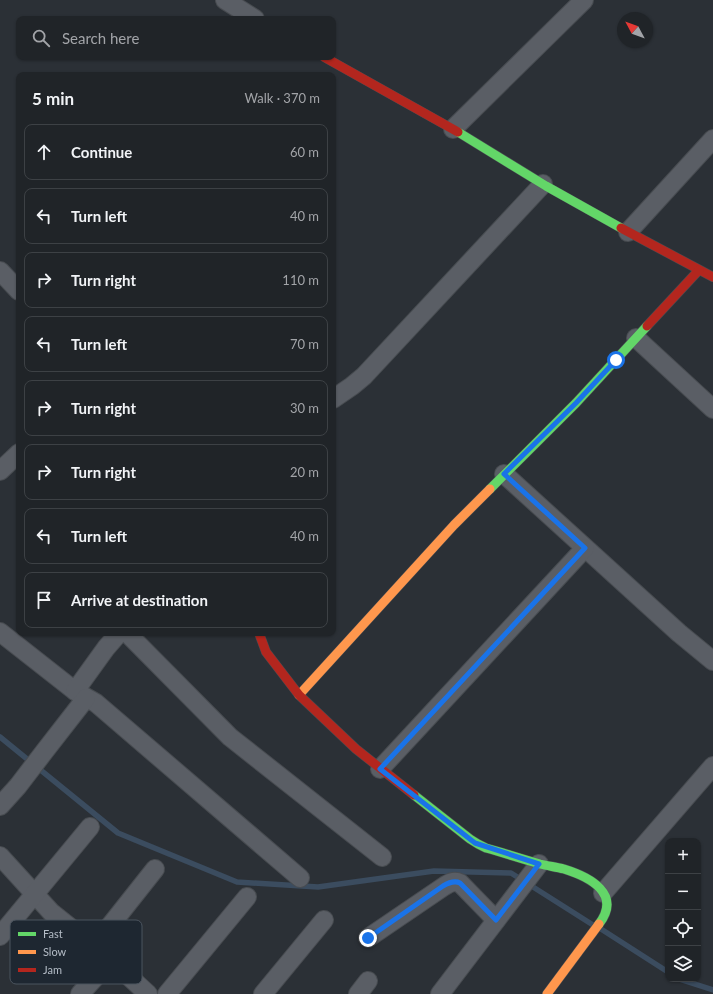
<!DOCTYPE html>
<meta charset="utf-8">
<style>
body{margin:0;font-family:Lato,sans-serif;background:#282c30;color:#f1f3f6}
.controls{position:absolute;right:12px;bottom:12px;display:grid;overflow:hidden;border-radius:8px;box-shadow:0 1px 3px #0004}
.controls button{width:36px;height:36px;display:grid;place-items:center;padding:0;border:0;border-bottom:1px solid #3d4145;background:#202428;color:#f1f3f6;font:20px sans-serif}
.compass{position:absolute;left:617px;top:12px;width:36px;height:36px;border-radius:50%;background:#202428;box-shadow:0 1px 3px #0004;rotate:311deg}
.stop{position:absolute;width:12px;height:12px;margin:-9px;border:3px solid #1a73e8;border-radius:50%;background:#fff}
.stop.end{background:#1a73e8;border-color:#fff;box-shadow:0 1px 4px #0008}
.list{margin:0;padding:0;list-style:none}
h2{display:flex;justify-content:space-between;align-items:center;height:52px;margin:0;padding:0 16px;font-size:17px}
h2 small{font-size:13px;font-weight:400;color:#a2a4a8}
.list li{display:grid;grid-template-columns:26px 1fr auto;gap:12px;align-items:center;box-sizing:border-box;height:56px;margin:0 8px 8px;padding:0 8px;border:1px solid #3d4145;border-radius:8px}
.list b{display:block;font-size:15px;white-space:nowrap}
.list em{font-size:13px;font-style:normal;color:#a2a4a8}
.icon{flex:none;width:22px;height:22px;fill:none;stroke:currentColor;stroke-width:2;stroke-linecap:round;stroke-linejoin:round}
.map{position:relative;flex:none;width:713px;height:994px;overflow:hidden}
.search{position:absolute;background:#202428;box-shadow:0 1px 3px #0004;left:16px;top:16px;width:320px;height:44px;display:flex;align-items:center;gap:10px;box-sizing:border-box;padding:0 14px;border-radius:8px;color:#a2a4a8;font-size:15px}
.panel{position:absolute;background:#202428;box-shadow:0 1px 3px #0004;left:16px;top:72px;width:320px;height:564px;border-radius:8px}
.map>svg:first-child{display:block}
</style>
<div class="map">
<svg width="713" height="994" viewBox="0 0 713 994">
<rect width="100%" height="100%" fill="#2b3036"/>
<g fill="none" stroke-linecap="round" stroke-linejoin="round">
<g stroke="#3b4c5f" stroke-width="5.5">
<path d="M0,737L118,833L237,882L318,887L434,871L511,873L593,925"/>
<path d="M601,929L668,972"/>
<path d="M679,979L713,990"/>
</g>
<defs>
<g id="street">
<path d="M225,0L255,19"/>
<path d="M453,129L584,0"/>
<path d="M628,232L713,139"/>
<path d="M0,271L19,291"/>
<path d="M636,338L713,409"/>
<path d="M333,399L352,386L364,376L543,184"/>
<path d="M0,471L19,453"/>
<path d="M504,474L679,633L713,661"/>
<path d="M0,632L75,691L96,703L300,878"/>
<path d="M127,633L230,737L382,857"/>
<path d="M75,691L106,648L119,633"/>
<path d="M380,769L585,548"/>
<path d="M0,806L18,786L44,752L86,698"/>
<path d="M0,856L51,912L111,960L148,994"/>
<path d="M603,893L713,766"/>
<path d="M0,936L90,827"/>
<path d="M368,938L443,887C449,883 454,880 460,883L496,920"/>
<path d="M94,946L155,869"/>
<path d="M80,994L111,960"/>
<path d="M167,994L247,897"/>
<path d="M263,994L324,920"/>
<path d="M358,994L368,981"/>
<path d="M440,994L539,864"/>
</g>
<g id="fast">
<path d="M458,132L546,186L621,228"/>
<path d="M490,489L576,403L647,326"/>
<path d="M414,795L470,839L478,844L486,848C504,853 522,859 540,864C548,866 556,867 564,869C590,877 622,894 599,924"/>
</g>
<g id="slow">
<path d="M299,695L454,525L490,489"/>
<path d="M547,994L599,924"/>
</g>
<g id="jam">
<path d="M324,57L458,132"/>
<path d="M621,228L713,277"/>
<path d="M647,326L699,270"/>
<path d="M259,633L266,652L299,695L356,749L414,795"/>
</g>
</defs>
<use href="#street" stroke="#484c51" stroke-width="20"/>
<use href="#fast" stroke="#484c51" stroke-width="10"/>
<use href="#slow" stroke="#484c51" stroke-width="10"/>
<use href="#jam" stroke="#484c51" stroke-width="10"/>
<use href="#street" stroke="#5a5e65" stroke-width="18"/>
<use href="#fast" stroke="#63d668" stroke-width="9"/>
<use href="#slow" stroke="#ff974d" stroke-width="9"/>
<use href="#jam" stroke="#b3261e" stroke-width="9"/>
</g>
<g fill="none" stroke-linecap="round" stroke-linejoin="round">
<path stroke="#1a73e8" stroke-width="5" d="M368,938L443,886C448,883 454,880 460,883L496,920L539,864L475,843L380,769L585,548L504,474L576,403L616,360"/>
</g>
<rect x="10" y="920" width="132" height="64" rx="6" fill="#1e2731" stroke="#4b545e" stroke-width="1"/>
<rect x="18" y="932" width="18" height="4" fill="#63d668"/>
<rect x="18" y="950" width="18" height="4" fill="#ff974d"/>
<rect x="18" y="968" width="18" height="4" fill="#b3261e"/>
<g font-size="11" fill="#b5bdc7">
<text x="43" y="938">Fast</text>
<text x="43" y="956">Slow</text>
<text x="43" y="974">Jam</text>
</g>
</svg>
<div class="controls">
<button>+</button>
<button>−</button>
<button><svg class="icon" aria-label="locate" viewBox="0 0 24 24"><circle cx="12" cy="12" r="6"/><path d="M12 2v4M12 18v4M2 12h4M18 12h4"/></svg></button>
<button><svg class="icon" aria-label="layers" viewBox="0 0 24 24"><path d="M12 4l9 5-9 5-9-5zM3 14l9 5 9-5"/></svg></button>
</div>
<svg class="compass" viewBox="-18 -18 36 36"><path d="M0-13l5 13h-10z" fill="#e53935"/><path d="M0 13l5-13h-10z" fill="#a2a4a8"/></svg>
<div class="stop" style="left:616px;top:360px"></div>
<div class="stop end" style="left:368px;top:938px"></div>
<div class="search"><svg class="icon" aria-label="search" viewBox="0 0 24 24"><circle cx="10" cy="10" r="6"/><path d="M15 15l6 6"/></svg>Search here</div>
<section class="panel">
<h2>5 min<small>Walk · 370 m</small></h2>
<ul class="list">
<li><svg class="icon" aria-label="ahead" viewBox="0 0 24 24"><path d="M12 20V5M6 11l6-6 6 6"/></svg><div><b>Continue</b></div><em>60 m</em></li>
<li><svg class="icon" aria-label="left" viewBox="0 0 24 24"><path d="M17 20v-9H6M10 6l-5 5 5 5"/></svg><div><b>Turn left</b></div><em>40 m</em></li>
<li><svg class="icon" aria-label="right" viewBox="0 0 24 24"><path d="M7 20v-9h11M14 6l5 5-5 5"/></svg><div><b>Turn right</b></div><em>110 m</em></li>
<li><svg class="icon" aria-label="left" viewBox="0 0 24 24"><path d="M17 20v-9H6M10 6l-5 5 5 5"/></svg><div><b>Turn left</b></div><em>70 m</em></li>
<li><svg class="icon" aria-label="right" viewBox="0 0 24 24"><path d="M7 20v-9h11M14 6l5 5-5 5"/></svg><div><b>Turn right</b></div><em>30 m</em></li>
<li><svg class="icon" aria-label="right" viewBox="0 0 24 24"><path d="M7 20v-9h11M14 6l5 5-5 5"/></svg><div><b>Turn right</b></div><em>20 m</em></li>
<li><svg class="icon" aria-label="left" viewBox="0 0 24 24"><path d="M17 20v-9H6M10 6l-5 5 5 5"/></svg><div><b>Turn left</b></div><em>40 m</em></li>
<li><svg class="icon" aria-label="arrive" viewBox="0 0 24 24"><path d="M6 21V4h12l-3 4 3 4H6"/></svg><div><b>Arrive at destination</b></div></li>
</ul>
</section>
</div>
